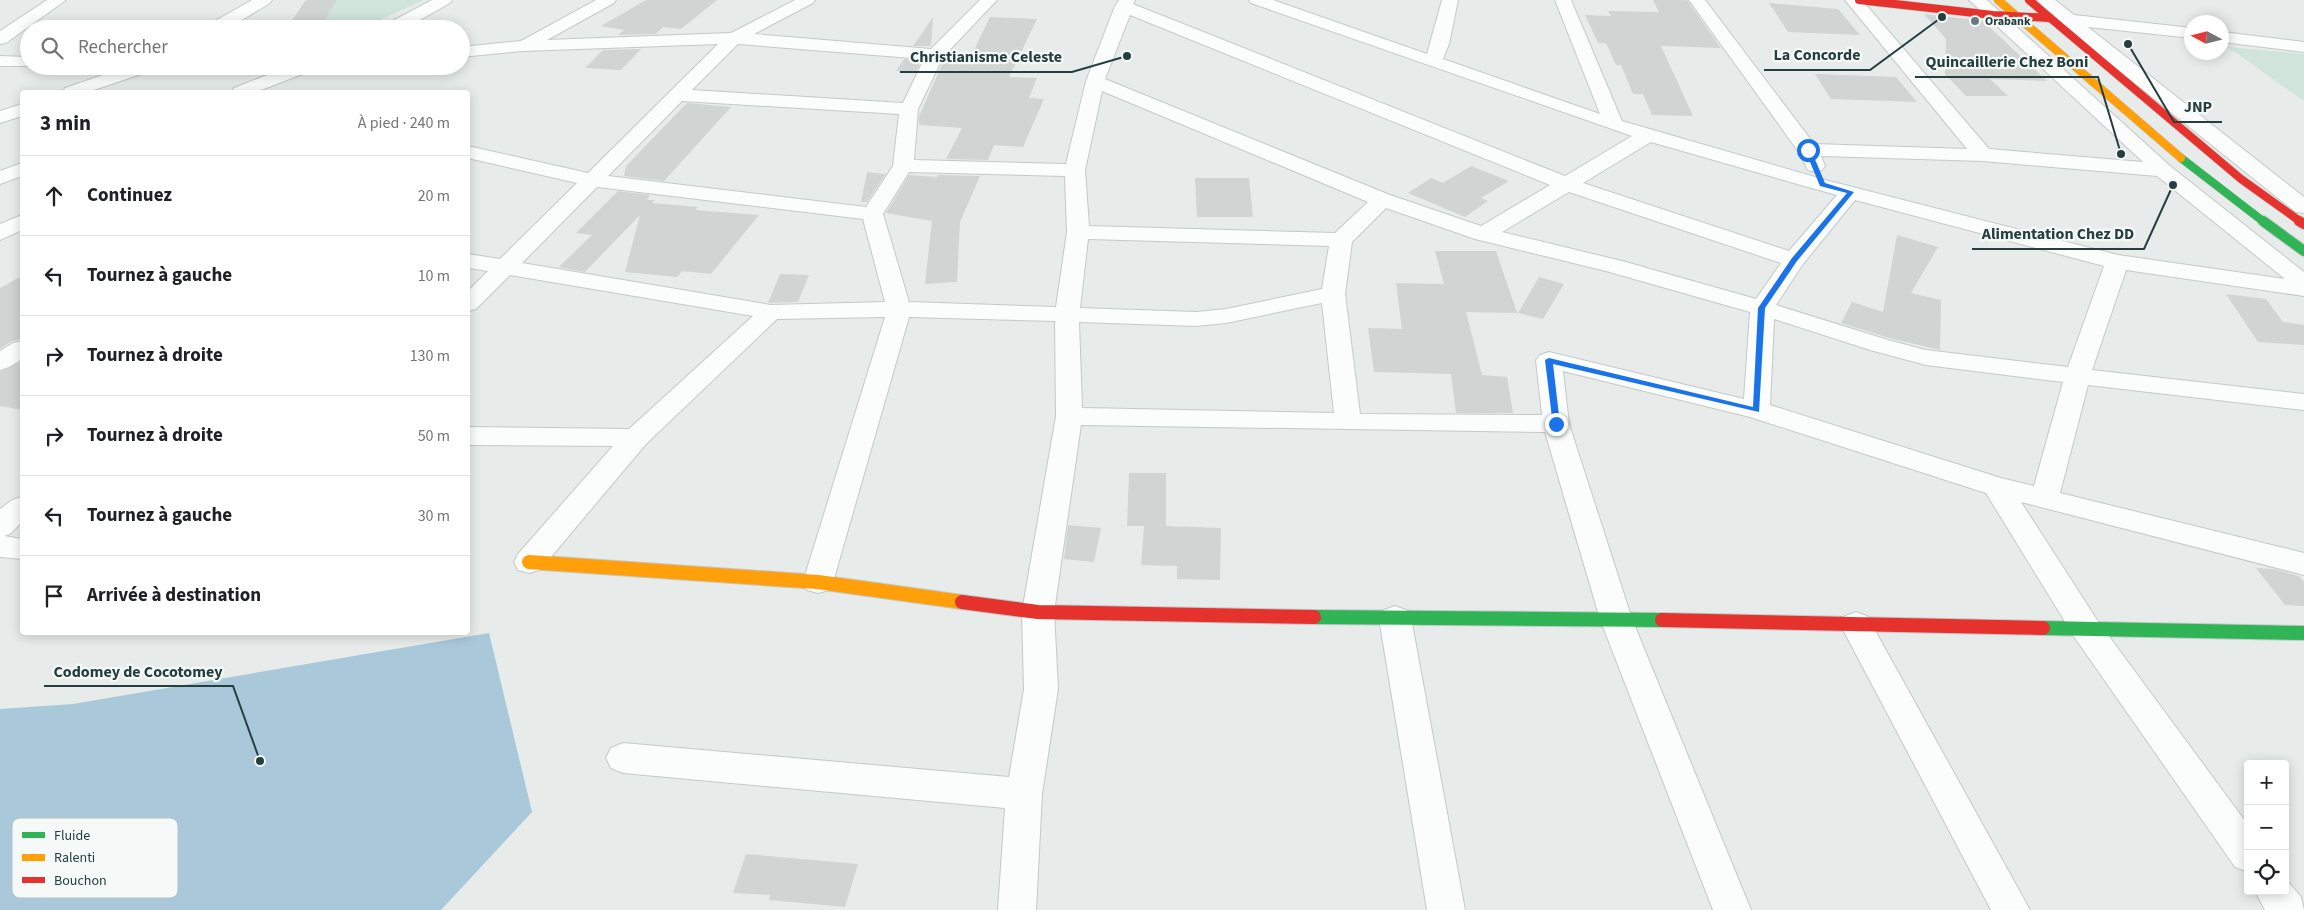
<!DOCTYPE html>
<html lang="fr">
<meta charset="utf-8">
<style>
body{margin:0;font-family:"Source Sans 3",sans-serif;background:#f6f6f6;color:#202124}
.controls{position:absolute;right:15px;bottom:15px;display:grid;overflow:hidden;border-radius:5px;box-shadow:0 2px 12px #0003}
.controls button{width:45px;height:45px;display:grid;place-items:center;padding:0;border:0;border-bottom:1px solid #e0e0e0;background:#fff;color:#202124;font:25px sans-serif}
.compass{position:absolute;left:2184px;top:15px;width:45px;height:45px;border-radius:50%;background:#fff;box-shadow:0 2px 12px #0003;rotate:277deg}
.stop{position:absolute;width:15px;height:15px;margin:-11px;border:4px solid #1a73e8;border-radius:50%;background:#fff}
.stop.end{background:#1a73e8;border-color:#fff;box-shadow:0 1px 5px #0008}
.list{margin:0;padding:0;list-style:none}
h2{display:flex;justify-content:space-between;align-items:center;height:65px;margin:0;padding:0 20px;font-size:21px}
h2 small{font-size:16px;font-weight:400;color:#757577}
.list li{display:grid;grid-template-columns:32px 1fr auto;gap:15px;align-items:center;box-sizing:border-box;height:80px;padding:0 20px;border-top:1px solid #e0e0e0}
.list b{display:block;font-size:19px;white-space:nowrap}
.list em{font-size:16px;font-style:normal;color:#757577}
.icon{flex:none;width:28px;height:28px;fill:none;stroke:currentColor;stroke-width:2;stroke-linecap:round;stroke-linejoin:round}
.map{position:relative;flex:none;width:2304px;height:910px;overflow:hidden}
.search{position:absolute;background:#fff;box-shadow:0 2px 12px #0003;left:20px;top:20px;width:450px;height:55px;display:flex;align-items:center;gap:12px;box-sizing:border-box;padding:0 18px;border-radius:28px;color:#757577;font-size:19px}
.panel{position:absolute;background:#fff;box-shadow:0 2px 12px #0003;left:20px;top:90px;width:450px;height:545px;border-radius:5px}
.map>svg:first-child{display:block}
</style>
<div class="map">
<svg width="2304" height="910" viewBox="0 0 2304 910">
<rect width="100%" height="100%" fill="#e7eceb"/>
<g fill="#d0e4db">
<path d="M337,0H424L375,22L320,20L329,13Z"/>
<path d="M2228,47L2304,54V101Z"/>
</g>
<path fill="#a9c8d9" d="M489,633L532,812L441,910H0V709L73,704Z"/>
<g fill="#d0d4d3">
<path d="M306,0H337L319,29H286Z"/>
<path d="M646,0H717L681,29L663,27L656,34L618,35L624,30L601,26Z"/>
<path d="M1653,0H1687L1721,48L1661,46L1693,116L1652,115L1643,94H1633L1621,65H1616L1606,43H1598L1585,15L1611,16L1608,11L1659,12Z"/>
<path d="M1769,3L1838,9L1860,35L1788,32Z"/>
<path d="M1924,14L1983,21L2047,81L1990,79L2008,96H1966L1945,74L1946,39Z"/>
<path d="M933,17L931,46H913Z"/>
<path d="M990,17L1037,19L1009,77L1037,78L1029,98L1044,99L1023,147L994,145L988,160L946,159L962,128L919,125V116L945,58L948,54L973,52Z"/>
<path d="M641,49L621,70L585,68L603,50Z"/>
<path d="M904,59L921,61L916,72L896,71Z"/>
<path d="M1815,74L1896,77L1917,102L1831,99Z"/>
<path d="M687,103L731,107L664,181L624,176L626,166Z"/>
<path d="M1471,166L1509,181L1481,198L1488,201L1465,217L1408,193L1431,178L1443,183Z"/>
<path d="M867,172L886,174L867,202H861Z"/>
<path d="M909,175L937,177L938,175L980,176L960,222L957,282L925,284L932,221L886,213Z"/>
<path d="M1195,178H1249L1253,217H1197Z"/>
<path d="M618,191L650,195L647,200H655L652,203L698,207L695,210L759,215L711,274L682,271L677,277L625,272L640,215L585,272L559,267L592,235L576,233Z"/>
<path d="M1897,235L1938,247L1911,293L1941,300L1940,350L1889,338L1841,323L1852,302L1883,312Z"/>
<path d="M1435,251H1496L1517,313L1466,312L1482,375L1507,377L1513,413H1456L1451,374L1374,372L1368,328L1402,329L1396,283L1444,284Z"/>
<path d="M780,274L809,275L798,302L768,303Z"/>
<path d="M22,276V339L12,341L0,349V288Z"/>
<path d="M1539,277L1564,284L1543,319L1518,313Z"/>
<path d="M2226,294L2266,299L2283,322L2304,325V345L2258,342Z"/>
<path d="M22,361V410L0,406V372Z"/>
<path d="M1129,473H1166V526L1221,528L1220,580L1177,579V566L1141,565L1144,526H1127Z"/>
<path d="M1068,525L1101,528L1094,562L1064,559Z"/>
<path d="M2256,568L2273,569L2299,576L2304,582V606L2285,605Z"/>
<path d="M746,854L858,864L845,907L769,900L770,895L733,893Z"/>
</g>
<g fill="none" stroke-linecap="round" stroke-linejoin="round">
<defs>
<g id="street">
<path d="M47,0H66L6,43L0,44V31Z"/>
<path d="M252,0H272L270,3L227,29H206L208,25Z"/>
<path d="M432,0H452L450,3L404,29H383L385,25Z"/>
<path d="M596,0H616L614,3L547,40L731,33L795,0H815L813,3L754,34L931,49L980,0H997L943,57L918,109L914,160L1066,164L1086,81L1115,6L1119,0H1135L1133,4L1565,176L1632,136L1251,3L1249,0H1273L1427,54L1442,0H1458L1449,44L1443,59L1600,114L1555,0H1571L1622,121L1829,181L2118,255L2285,279L2157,176L1983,161L1821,156L1825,166L1822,170L1815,172L1808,170L1798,151L1689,0H1705L1814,144L1967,149L1845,0H1862L1989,149L2143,162L1969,0H1987L2170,166L2304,272V296L2126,270L2092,370L2304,394V410L2088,385L2060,493L2304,553V575L2021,502L2097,620L2248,825V872L2235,867L2075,638L1986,493L1750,417L1563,371L1569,424L1632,619L1751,910H1713L1600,619L1545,432L1081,425L1054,612L1058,689L1042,794L1036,910H998L1005,808L623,773L611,768L606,758L611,748L623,743L1009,777L1024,689L1022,612L1056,416L1055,321L909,317L833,582L829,590L818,593L807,590L803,582L885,317L777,319L646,444L540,570L529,573L518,570L514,562L518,554L613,446L468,445V427L629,429L753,316L510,275L476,309L468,311V291L488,271L468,268V254L500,259L577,183L468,158V146L588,173L718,44L522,51L461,57V47L521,41ZM1130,15L1550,185L1481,226L1390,195L1105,79ZM738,44L924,59L903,103L692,90ZM1102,91L1368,202L1335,233L1089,226L1085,170ZM682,101L899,114L893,166L866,207L608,176ZM1651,142L1815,189L1837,195L1789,251L1583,183ZM909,172L1065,176L1067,232L1056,307L909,302L883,214ZM597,187L863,219L885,302L771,305L522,263ZM1569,192L1781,263L1756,299L1622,261L1502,232ZM1855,200L2104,266L2068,367L1926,350L1888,340L1776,305L1803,264ZM1386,208L1475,239L1606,271L1750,312L1744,399L1549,352L1540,355L1536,360L1542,415L1360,414L1345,294L1352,242ZM1088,239L1329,246L1322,289L1226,309L1196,312L1080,308ZM1322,303L1334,413L1082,408L1079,322L1196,326L1226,323ZM1774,319L1870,350L1926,365L2063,382L2034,486L2001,478L1770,405Z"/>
<path d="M2037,0H2055L2074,15L2192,28V38L2088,27L2304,197V213L2296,212L2274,195L2060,23Z"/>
<path d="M2222,32L2304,42V52L2222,42Z"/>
<path d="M0,56L29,57V66H33H0Z"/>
<path d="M129,66H156L153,70L88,92H63L65,88Z"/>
<path d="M290,66H316L313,70L256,92H232L234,88Z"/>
<path d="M22,104V116L0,123V111Z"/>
<path d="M22,163V176L0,184V171Z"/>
<path d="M22,215V230L0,240V224Z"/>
<path d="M22,341V359L9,367L0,370V351L13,343Z"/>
<path d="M22,497V522L10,534L4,536L22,539V559L0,557V509L12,500Z"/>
<path d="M1395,606L1406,610L1411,618L1465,910H1427L1379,618L1384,610Z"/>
<path d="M1856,612L1867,616L2030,910H1991L1840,624L1845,616Z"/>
<path d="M2285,878L2301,897L2304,910H2265L2255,891H2285Z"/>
</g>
<path id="fast-far2" d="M2181,158L2264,222"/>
<path id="fast-far1" d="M2263,221L2304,251"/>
<g id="fast">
<path d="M1314,617L1662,620"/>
<path d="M2043,628L2304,633"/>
</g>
<path id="slow-far1" d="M1998,0L2181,158"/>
<path id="slow" d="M529,562L818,582L962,602"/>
<g id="jam-far2">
<path d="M1859,0L1993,15L2050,18"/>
<path d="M2029,0L2241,179L2301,222"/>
</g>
<path id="jam-far1" d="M2299,221L2304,224"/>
<g id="jam">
<path d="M962,602L1038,612L1314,617"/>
<path d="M1662,620L2043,628"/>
</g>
</defs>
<use href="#street" stroke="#c4c9c8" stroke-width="2"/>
<use href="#fast-far2" stroke="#c2c9c8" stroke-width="9"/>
<use href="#fast-far1" stroke="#c2c9c8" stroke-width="12"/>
<use href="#fast" stroke="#c2c9c8" stroke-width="16"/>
<use href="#slow-far1" stroke="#c2c9c8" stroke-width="9"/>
<use href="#slow" stroke="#c2c9c8" stroke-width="16"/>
<use href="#jam-far2" stroke="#c2c9c8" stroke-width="9"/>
<use href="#jam-far1" stroke="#c2c9c8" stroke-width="12"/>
<use href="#jam" stroke="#c2c9c8" stroke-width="16"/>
<use href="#street" fill="#fbfcfc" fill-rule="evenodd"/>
<use href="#fast-far2" stroke="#30b455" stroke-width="8"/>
<use href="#fast-far1" stroke="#30b455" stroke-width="10"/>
<use href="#fast" stroke="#30b455" stroke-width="14"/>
<use href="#slow-far1" stroke="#ff9f0a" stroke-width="8"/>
<use href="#slow" stroke="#ff9f0a" stroke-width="14"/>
<use href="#jam-far2" stroke="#e5322d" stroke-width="8"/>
<use href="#jam-far1" stroke="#e5322d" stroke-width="10"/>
<use href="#jam" stroke="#e5322d" stroke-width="14"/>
</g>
<path fill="#1a73e8" d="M1808,148L1811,150L1825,183L1854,192L1797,261L1765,308L1759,412L1553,364L1560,424L1553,426L1545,360L1549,358L1753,407L1758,308L1792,258L1847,193L1820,186L1805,150Z"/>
<circle fill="#687c7b" stroke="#f5faf9" stroke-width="2" cx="1975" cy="21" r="5"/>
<g text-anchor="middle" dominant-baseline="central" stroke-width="4.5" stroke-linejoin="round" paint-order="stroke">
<g font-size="12" font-weight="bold" fill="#243f3e" stroke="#f5faf9" text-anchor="start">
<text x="1985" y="21">Orabank</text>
</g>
</g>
<rect x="12" y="818" width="166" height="80" rx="8" fill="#f5faf9" stroke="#b6c2c1" stroke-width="1"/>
<rect x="22" y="832" width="23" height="6" fill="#30b455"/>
<rect x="22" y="854" width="23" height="7" fill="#ff9f0a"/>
<rect x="22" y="877" width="23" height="6" fill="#e5322d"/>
<g font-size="14" fill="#243f3e">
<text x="54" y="840">Fluide</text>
<text x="54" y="862">Ralenti</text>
<text x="54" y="885">Bouchon</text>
</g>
<path fill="none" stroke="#243f3e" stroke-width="2" d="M1942 17L1870 70H1764M1127 56L1072 72H900M2121 154L2098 77H1915M2128 44L2174 122H2222M2173 185L2144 249H1972M260 761L233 686H44"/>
<g fill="#243f3e" stroke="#f5faf9" stroke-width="2">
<circle cx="1942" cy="17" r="5"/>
<circle cx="1127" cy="56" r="5"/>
<circle cx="2121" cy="154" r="5"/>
<circle cx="2128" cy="44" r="5"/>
<circle cx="2173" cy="185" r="5"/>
<circle cx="260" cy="761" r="5"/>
</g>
<g font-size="16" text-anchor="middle" font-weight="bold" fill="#243f3e" stroke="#f5faf9" stroke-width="4.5" stroke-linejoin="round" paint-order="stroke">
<text x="1817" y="60">La Concorde</text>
<text x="986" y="62">Christianisme Celeste</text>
<text x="2007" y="67">Quincaillerie Chez Boni</text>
<text x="2198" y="112">JNP</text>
<text x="2058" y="239">Alimentation Chez DD</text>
<text x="138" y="677">Codomey de Cocotomey</text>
</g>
</svg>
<div class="controls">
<button>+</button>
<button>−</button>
<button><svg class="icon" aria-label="locate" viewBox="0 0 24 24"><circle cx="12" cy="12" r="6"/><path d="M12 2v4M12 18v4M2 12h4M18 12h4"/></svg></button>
</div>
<svg class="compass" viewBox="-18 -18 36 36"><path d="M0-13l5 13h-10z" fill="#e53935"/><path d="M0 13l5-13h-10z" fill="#757577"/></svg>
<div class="stop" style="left:1808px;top:150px"></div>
<div class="stop end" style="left:1556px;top:424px"></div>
<div class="search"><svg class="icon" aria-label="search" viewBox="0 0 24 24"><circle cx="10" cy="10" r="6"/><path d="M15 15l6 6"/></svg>Rechercher</div>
<section class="panel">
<h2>3 min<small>À pied · 240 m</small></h2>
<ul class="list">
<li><svg class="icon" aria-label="ahead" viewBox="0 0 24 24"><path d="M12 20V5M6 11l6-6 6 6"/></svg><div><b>Continuez</b></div><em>20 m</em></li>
<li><svg class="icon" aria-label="left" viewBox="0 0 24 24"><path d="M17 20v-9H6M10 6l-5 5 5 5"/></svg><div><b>Tournez à gauche</b></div><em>10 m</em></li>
<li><svg class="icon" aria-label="right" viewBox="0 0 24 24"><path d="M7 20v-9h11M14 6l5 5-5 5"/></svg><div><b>Tournez à droite</b></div><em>130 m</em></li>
<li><svg class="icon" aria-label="right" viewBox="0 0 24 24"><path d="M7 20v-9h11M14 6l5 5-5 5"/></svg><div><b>Tournez à droite</b></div><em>50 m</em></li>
<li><svg class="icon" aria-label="left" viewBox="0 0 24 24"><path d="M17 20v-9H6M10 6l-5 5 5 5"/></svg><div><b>Tournez à gauche</b></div><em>30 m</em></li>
<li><svg class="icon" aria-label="arrive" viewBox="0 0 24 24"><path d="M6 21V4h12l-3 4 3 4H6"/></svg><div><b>Arrivée à destination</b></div></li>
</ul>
</section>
</div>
